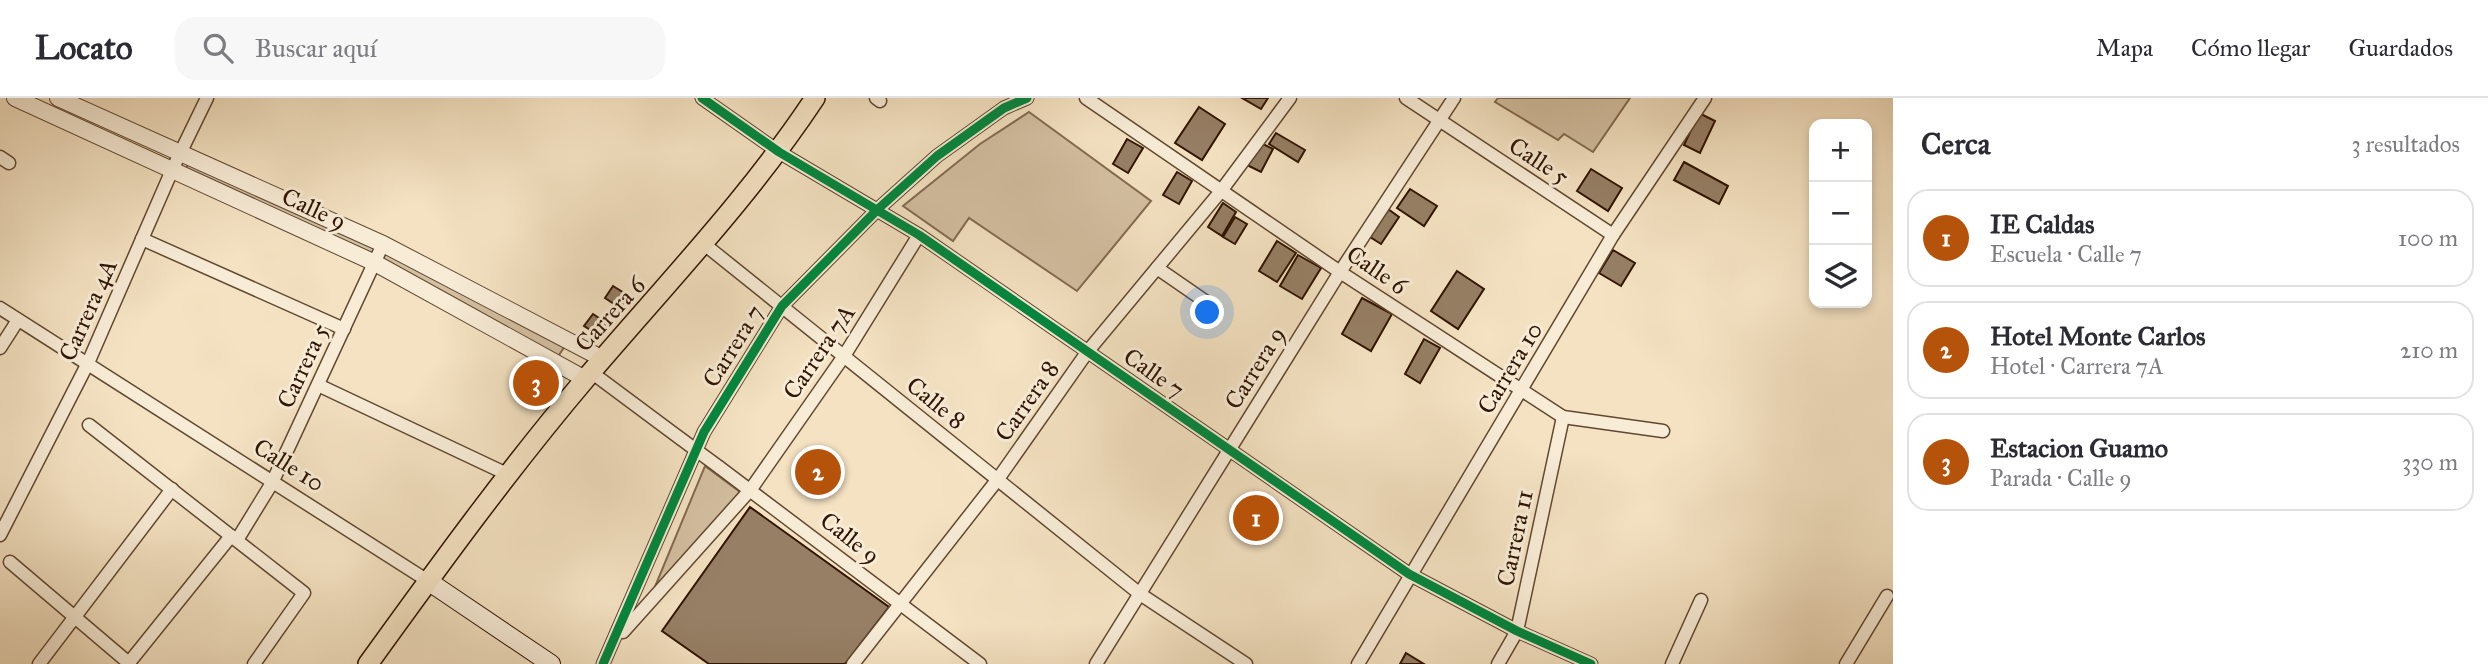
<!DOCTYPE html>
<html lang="es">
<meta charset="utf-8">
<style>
body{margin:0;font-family:"IM FELL Great Primer",serif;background:#f7f7f7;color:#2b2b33}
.controls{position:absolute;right:21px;top:21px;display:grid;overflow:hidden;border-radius:14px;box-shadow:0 4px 10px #0003}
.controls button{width:63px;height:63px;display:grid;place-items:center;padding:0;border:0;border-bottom:2px solid #e1e1e2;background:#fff;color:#2b2b33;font:35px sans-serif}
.you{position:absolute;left:1208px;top:215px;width:24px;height:24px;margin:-18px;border:5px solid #fff;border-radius:50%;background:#1a73e8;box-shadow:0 0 0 10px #1a73e833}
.badge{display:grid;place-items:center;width:46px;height:46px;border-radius:50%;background:#b45309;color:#fff;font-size:23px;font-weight:700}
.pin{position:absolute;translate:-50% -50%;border:4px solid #fff;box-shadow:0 2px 7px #0006}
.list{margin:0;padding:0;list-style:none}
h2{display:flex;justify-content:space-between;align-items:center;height:91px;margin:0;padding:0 28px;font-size:30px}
h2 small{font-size:23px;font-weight:400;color:#7c7c81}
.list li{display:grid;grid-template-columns:46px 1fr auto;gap:21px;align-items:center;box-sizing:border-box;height:98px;margin:0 14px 14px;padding:0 14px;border:2px solid #e1e1e2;border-radius:21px}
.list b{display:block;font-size:26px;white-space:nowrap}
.list p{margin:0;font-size:23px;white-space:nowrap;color:#7c7c81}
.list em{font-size:23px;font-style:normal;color:#7c7c81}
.icon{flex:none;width:38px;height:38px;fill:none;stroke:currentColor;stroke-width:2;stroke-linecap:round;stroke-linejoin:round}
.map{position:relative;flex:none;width:1893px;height:566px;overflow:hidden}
header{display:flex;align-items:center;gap:42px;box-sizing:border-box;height:98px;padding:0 35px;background:#fff;border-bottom:2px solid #e1e1e2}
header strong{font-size:33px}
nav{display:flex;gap:38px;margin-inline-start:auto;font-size:24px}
.search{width:490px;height:63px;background:#f7f7f7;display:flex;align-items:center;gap:18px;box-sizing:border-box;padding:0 24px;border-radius:21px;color:#7c7c81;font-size:26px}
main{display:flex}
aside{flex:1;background:#fff}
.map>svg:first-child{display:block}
</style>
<header>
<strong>Locato</strong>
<div class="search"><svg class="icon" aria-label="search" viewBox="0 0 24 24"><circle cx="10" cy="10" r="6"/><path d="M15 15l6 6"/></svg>Buscar aquí</div>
<nav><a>Mapa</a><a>Cómo llegar</a><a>Guardados</a></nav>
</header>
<main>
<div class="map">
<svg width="1893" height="566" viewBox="0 0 1893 566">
<rect width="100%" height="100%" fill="#f4e2c2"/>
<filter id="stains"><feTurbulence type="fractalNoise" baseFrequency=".00286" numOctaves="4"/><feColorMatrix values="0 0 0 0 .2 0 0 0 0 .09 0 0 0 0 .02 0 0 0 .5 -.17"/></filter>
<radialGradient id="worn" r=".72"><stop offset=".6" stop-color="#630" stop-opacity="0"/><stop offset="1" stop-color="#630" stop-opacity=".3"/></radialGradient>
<g fill="#d3bfa1" stroke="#826a50" stroke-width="2">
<path d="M1498,0H1630L1593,54L1564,36L1558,42L1495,4Z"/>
<path d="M1029,14L1151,103L1077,193L969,120L953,143L903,108L980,46Z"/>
<path d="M189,63L376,148L372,160L185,73Z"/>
<path d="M386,152L565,248L557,260L379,164Z"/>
<path d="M705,368L740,394L647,508Z"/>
</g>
<g fill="#967f65" stroke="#301400" stroke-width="2">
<path d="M1242,0H1268L1261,11Z"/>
<path d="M1199,9L1225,26L1202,62L1175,45Z"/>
<path d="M1699,15L1715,23L1700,55L1684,47Z"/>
<path d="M1276,35L1305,52L1298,64L1269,46Z"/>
<path d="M1127,41L1143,50L1128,75L1113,66Z"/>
<path d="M1259,44L1273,51L1261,74L1247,67Z"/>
<path d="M1684,64L1728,88L1719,106L1674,82Z"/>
<path d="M1591,71L1622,90L1608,113L1577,93Z"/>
<path d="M1177,74L1192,83L1179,106L1163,97Z"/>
<path d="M1410,91L1437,108L1424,128L1397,110Z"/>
<path d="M1223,105L1236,114L1222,138L1208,129Z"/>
<path d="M1388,111L1399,119L1381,146L1370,139Z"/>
<path d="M1235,119L1247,126L1235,146L1223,139Z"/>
<path d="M1277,143L1296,155L1277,184L1259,173Z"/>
<path d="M1613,152L1635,165L1621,188L1599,175Z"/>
<path d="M1298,157L1321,170L1302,201L1280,188Z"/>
<path d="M1457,173L1484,191L1458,231L1431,213Z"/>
<path d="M613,188L629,198L620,210L605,200Z"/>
<path d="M1362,200L1392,216L1371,253L1342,236Z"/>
<path d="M593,216L608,226L600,238L584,228Z"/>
<path d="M1424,241L1440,250L1420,285L1405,276Z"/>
<path d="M750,409L889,509L845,566H709L662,533Z"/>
<path d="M1406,555L1424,566H1400Z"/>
</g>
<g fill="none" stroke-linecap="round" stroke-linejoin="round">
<defs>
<g id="minor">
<path d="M702,0L779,54L919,137L1409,476L1517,533L1591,566"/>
<path d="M876,0L880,3"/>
<path d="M1086,0L1340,174L1563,319L1663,333"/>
<path d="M1406,0L1613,137"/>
<path d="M0,59L9,65"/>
<path d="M142,141L344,231"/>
<path d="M704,146L1140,496L1246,566"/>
<path d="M1157,170L1215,210"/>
<path d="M0,210L428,483"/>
<path d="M0,250L18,222"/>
<path d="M591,274L681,341"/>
<path d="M318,287L509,377"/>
<path d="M89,327L304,495L254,566"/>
<path d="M719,369L980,566"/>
<path d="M0,437L88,265L173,70L207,0"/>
<path d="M237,442L272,385L383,146"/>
<path d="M10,464L130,566"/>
<path d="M623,534L751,391L844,258L919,137"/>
<path d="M39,566L172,391"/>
<path d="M128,566L231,438"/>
<path d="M603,566L704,334L782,208L878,111L937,58L1004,10L1027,0"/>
<path d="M853,566L998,381L1088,253L1221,93L1290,0"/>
<path d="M1096,566L1340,174L1454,0"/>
<path d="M1358,566L1613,137L1705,0"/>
<path d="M1498,566L1517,533L1563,319"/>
<path d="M1672,566L1701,502"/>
<path d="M1846,566L1887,498"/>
</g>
<g id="tertiary">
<path d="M15,0L375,165L585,281"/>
<path d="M58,0L383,146L603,261"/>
</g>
<path id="secondary" d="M428,483L551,566"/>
<path id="primary" d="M368,566C438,469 509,371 587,279C665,187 748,101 815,0"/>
</defs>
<use href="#minor" stroke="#614830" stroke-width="15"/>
<use href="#tertiary" stroke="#614830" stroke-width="18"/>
<use href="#secondary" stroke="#301400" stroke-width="20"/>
<use href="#primary" stroke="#301400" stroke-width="22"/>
<use href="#minor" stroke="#f8ecd7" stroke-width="12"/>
<use href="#tertiary" stroke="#f8ecd7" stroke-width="16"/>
<use href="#secondary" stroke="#f8ecd7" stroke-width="18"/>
<use href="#primary" stroke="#f4e2c2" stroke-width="19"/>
<defs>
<path id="minor-bridge" d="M681,341L719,369"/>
</defs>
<use href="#minor-bridge" stroke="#614830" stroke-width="15" stroke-linecap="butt"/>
<use href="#minor-bridge" stroke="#f8ecd7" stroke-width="12"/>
<defs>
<g id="cycleway">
<path d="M702,0L779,54L919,137L1409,476L1517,533L1591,566"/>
<path d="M603,566L704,334L782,208L878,111L937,58L1004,10L1027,0"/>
</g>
</defs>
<use href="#cycleway" stroke="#f8ecd7" stroke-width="13"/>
<use href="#cycleway" stroke="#00873e" stroke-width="9"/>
</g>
<g text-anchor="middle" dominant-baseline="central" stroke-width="6" stroke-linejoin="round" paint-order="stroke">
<g font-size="24" fill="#301400" stroke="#f8ecd7">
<text transform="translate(1539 63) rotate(33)">Calle 5</text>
<text transform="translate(314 111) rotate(25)">Calle 9</text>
<text transform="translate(1377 172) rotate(34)">Calle 6</text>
<text transform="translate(88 212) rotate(-66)">Carrera 4A</text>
<text transform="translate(610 216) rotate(-48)">Carrera 6</text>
<text transform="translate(733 248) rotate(-58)">Carrera 7</text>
<text transform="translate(819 254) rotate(-56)">Carrera 7A</text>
<text transform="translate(303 268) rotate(-65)">Carrera 5</text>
<text transform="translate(1255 270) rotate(-58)">Carrera 9</text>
<text transform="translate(1510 270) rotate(-59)">Carrera 10</text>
<text transform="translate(1154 275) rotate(35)">Calle 7</text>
<text transform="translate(1027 303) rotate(-55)">Carrera 8</text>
<text transform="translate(936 305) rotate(39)">Calle 8</text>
<text transform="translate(289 367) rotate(32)">Calle 10</text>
<text transform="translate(850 440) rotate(38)">Calle 9</text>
<text transform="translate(1515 440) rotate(-78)">Carrera 11</text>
</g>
</g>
<rect width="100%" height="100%" filter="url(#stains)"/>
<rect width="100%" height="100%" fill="url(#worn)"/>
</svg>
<div class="controls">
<button>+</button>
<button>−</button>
<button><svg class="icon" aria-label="layers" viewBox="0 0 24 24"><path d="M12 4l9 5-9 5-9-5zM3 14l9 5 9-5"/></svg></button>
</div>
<div class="you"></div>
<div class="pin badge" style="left:1256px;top:420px">1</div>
<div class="pin badge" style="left:818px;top:374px">2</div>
<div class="pin badge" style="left:536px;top:285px">3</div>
</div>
<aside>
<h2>Cerca<small>3 resultados</small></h2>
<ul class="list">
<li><span class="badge">1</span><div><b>IE Caldas</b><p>Escuela · Calle 7</p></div><em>100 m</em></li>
<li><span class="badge">2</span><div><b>Hotel Monte Carlos</b><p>Hotel · Carrera 7A</p></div><em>210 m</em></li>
<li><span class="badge">3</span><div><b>Estacion Guamo</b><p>Parada · Calle 9</p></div><em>330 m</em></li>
</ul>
</aside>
</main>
